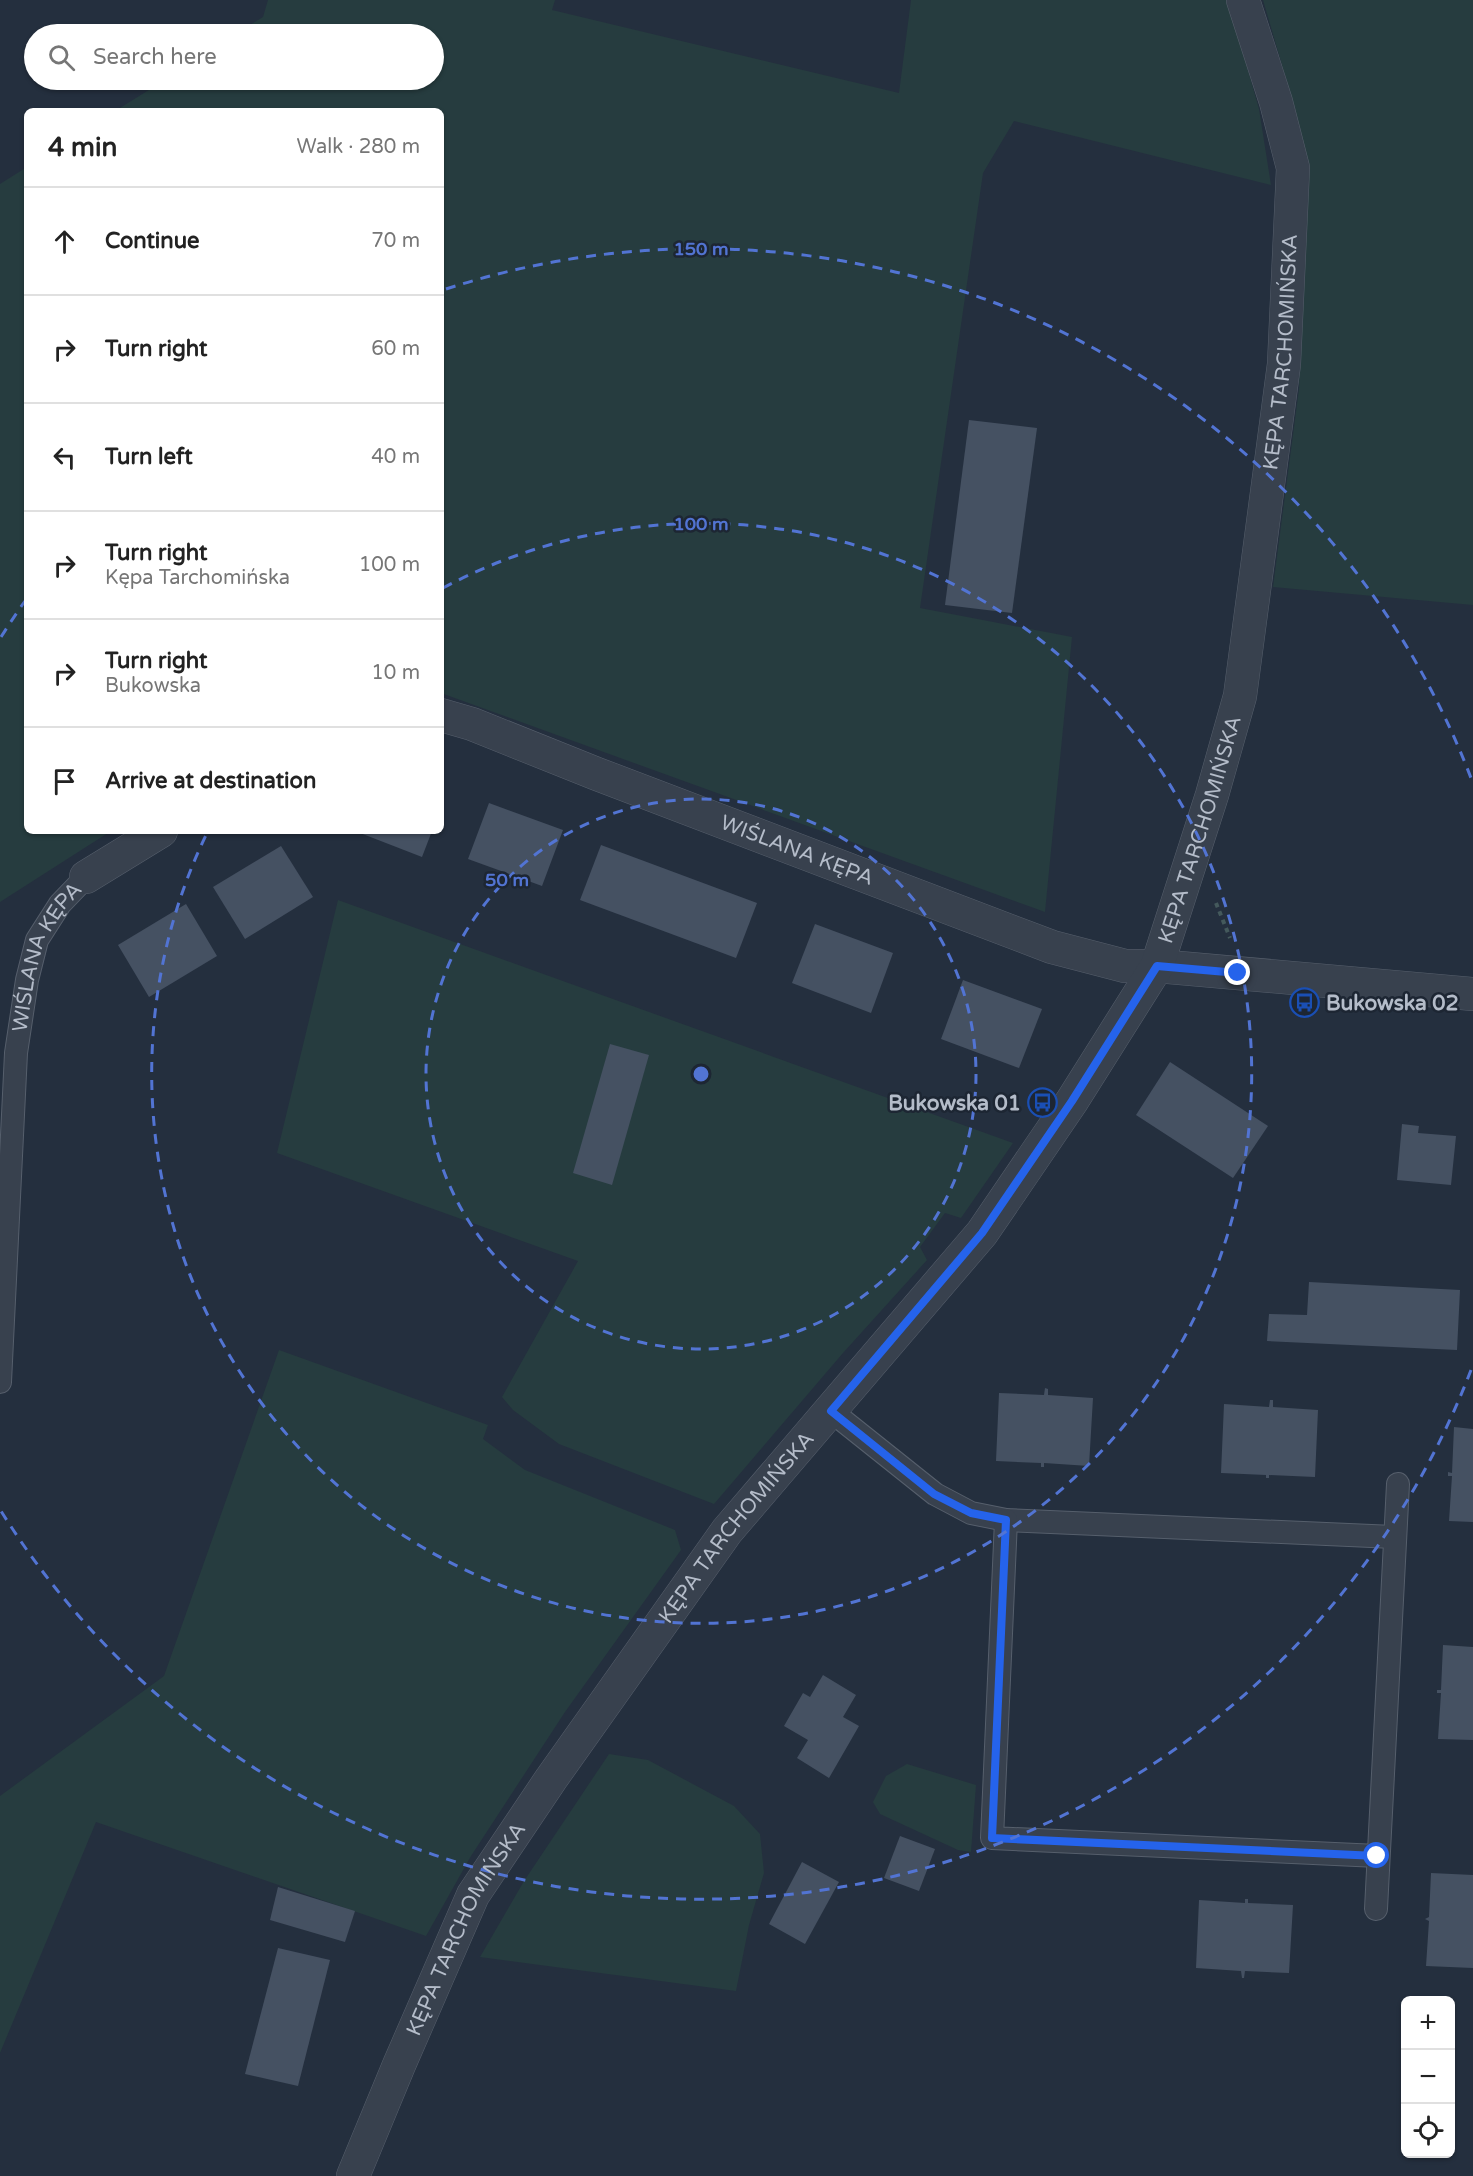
<!DOCTYPE html>
<meta charset="utf-8">
<style>
body{margin:0;font-family:"Varela Round",sans-serif;background:#f6f6f6;color:#222}
.controls{position:absolute;right:18px;bottom:18px;display:grid;overflow:hidden;border-radius:9px;box-shadow:0 2px 4px #0004}
.controls button{width:54px;height:54px;display:grid;place-items:center;padding:0;border:0;border-bottom:2px solid #e0e0e0;background:#fff;color:#222;font:30px sans-serif}
.stop{position:absolute;width:18px;height:18px;margin:-14px;border:4px solid #2563eb;border-radius:50%;background:#fff}
.stop.end{background:#2563eb;border-color:#fff;box-shadow:0 2px 6px #0008}
.list{margin:0;padding:0;list-style:none}
h2{display:flex;justify-content:space-between;align-items:center;height:78px;margin:0;padding:0 24px;font-size:26px}
h2 small{font-size:20px;font-weight:400;color:#767676}
.list li{display:grid;grid-template-columns:39px 1fr auto;gap:18px;align-items:center;box-sizing:border-box;height:108px;padding:0 24px;border-top:2px solid #e0e0e0}
.list b{display:block;font-size:22px;white-space:nowrap}
.list p{margin:0;font-size:20px;white-space:nowrap;color:#767676}
.list em{font-size:20px;font-style:normal;color:#767676}
.icon{flex:none;width:33px;height:33px;fill:none;stroke:currentColor;stroke-width:2;stroke-linecap:round;stroke-linejoin:round}
.map{position:relative;flex:none;width:1473px;height:2176px;overflow:hidden}
.search{position:absolute;background:#fff;box-shadow:0 2px 4px #0004;left:24px;top:24px;width:420px;height:66px;display:flex;align-items:center;gap:15px;box-sizing:border-box;padding:0 21px;border-radius:33px;color:#767676;font-size:22px}
.panel{position:absolute;background:#fff;box-shadow:0 2px 4px #0004;left:24px;top:108px;width:420px;height:726px;border-radius:9px}
.map>svg:first-child{display:block}
</style>
<div class="map">
<svg width="1473" height="2176" viewBox="0 0 1473 2176">
<rect width="100%" height="100%" fill="#242f3e"/>
<g fill="#263c3f">
<path d="M268,0H555L552,10L899,93L911,0H1228L1259,109L1271,185L1014,121L983,173L920,608L1072,637L1045,912L441,693V111H115L165,80H434V34H235L263,17Z"/>
<path d="M1263,0H1473V605L1273,587L1299,389L1304,205L1296,113Z"/>
<path d="M27,167V831H111L0,902V184Z"/>
<path d="M338,900L1013,1143L961,1218L945,1213L920,1247L927,1260L843,1353L714,1504L559,1444L513,1410L502,1397L578,1261L277,1153Z"/>
<path d="M279,1350L488,1425L483,1439L525,1470L675,1530L681,1550L565,1712L471,1856L426,1936L96,1822L0,2053V1796L164,1676Z"/>
<path d="M609,1754L648,1760L734,1806L760,1834L764,1873L749,1925L736,1991L480,1957L524,1881Z"/>
<path d="M907,1764L976,1785L971,1852L958,1850L880,1814L873,1802L886,1776Z"/>
</g>
<g fill="#455162">
<path d="M969,420L1037,428L1012,613L945,605Z"/>
<path d="M489,803L563,830L542,886L468,859Z"/>
<path d="M355,831H432L422,857Z"/>
<path d="M601,845L757,903L736,958L580,900Z"/>
<path d="M281,846L313,897L245,939L213,887Z"/>
<path d="M186,904L217,956L149,997L118,945Z"/>
<path d="M815,924L893,953L871,1013L792,983Z"/>
<path d="M963,980L1042,1009L1019,1068L941,1039Z"/>
<path d="M610,1044L649,1055L612,1185L573,1173Z"/>
<path d="M1170,1062L1268,1126L1233,1178L1136,1115Z"/>
<path d="M1402,1124L1419,1126L1418,1133L1456,1136L1451,1185L1397,1180Z"/>
<path d="M1309,1282L1460,1290L1457,1350L1267,1341L1269,1314L1307,1315Z"/>
<path d="M1045,1388L1048,1389V1395L1093,1398L1089,1466L1044,1463V1467H1041V1463L996,1461L999,1393L1044,1395Z"/>
<path d="M1270,1400H1273V1407L1318,1410L1315,1477L1269,1475V1478H1266V1475L1221,1473L1224,1404L1269,1407Z"/>
<path d="M1454,1427L1473,1429V1522L1449,1521L1452,1476H1448V1472L1452,1473Z"/>
<path d="M1443,1645L1473,1647V1740L1438,1739L1441,1693H1437V1690H1441Z"/>
<path d="M823,1675L856,1695L843,1717L859,1726L829,1778L797,1758L808,1740L784,1726L803,1693L810,1697Z"/>
<path d="M900,1836L935,1849L919,1891L884,1878Z"/>
<path d="M802,1862L839,1882L805,1944L769,1924Z"/>
<path d="M1431,1873L1473,1875V1968L1426,1966L1429,1921L1425,1919L1429,1917Z"/>
<path d="M278,1887L355,1911L345,1942L270,1920Z"/>
<path d="M1245,1899H1248V1903L1293,1905L1289,1973L1245,1971L1244,1978H1242L1241,1971L1196,1968L1199,1900L1245,1903Z"/>
<path d="M278,1948L330,1960L298,2086L245,2074Z"/>
</g>
<g fill="none" stroke-linecap="round" stroke-linejoin="round">
<defs>
<g id="service">
<path id="s1" d="M0,1382L16,1053L27,980L37,940L60,904L86,877"/>
<path d="M831,1411L935,1494L971,1513L1006,1520L1394,1537"/>
<path d="M1006,1520L992,1838L1378,1856"/>
<path d="M1376,1909L1398,1484"/>
</g>
<g id="minor">
<path id="s2" d="M441,715L472,724L597,774L1052,947L1125,966H1157L1473,994"/>
<path d="M86,877L161,831"/>
<path id="s3" d="M353,2176L399,2065L473,1895L551,1779L727,1531L982,1233L1072,1101L1157,966L1212,795L1240,696L1284,364L1293,168L1276,102L1243,0"/>
</g>
</defs>
<use href="#service" stroke="#565f6c" stroke-width="24"/>
<use href="#minor" stroke="#565f6c" stroke-width="34"/>
<path stroke="#44595c" stroke-width="4" stroke-dasharray="4.5 4.5" stroke-linecap="butt" d="M1216,903L1230,938"/>
<use href="#service" stroke="#38414e" stroke-width="22"/>
<use href="#minor" stroke="#38414e" stroke-width="33"/>
</g>
<g fill="none" stroke-linecap="round" stroke-linejoin="round">
<path stroke="#2563eb" stroke-width="8" d="M1238,973L1157,966L1072,1101L982,1233L831,1411L934,1494L971,1513L1006,1520L992,1838L1377,1856"/>
</g>
<g fill="none" stroke="#5274d3" stroke-width="3" stroke-dasharray="10 8">
<circle cx="701" cy="1074" r="275"/>
<path d="M443 588A550 550 0 1 1 207 833"/>
<path d="M1471 1370A825 825 0 0 1 1 1511M1 637A825 825 0 0 1 25 601M446 289A825 825 0 0 1 1471 778"/>
</g>
<defs>
<symbol id="bus-ring" viewBox="-11 -11 22 22"><circle r="9.5" fill="#1d2633" stroke="#1a4fb4" stroke-width="1.5"/><path d="M-5-6H5V4H4V6H2V4H-2V6H-4V4H-5ZM-3.5-4V0h7V-4ZM-3.5 1.2v1.5H-2V1.2ZM2 1.2v1.5H3.5V1.2Z" fill="#1a4fb4"/></symbol>
</defs>
<g fill-rule="evenodd">
<use href="#bus-ring" x="1288" y="986" width="33" height="33"/>
<use href="#bus-ring" x="1026" y="1086" width="33" height="33"/>
</g>
<g text-anchor="middle" dominant-baseline="central" stroke-width="5" stroke-linejoin="round" paint-order="stroke">
<g font-size="21" fill="#b4bcc9" stroke="#1d2633">
<text stroke="none"><textPath href="#s3" startOffset="2090">KĘPA TARCHOMIŃSKA</textPath></text>
<text stroke="none"><textPath href="#s3" startOffset="1604">KĘPA TARCHOMIŃSKA</textPath></text>
<text stroke="none"><textPath href="#s2" startOffset="381">WIŚLANA KĘPA</textPath></text>
<text stroke="none"><textPath href="#s1" startOffset="432">WIŚLANA KĘPA</textPath></text>
<text stroke="none"><textPath href="#s3" startOffset="758">KĘPA TARCHOMIŃSKA</textPath></text>
<text stroke="none"><textPath href="#s3" startOffset="272">KĘPA TARCHOMIŃSKA</textPath></text>
</g>
<g font-size="21" font-weight="bold" fill="#b4bcc9" stroke="#1d2633" text-anchor="start">
<text x="1326" y="1003">Bukowska 02</text>
<text x="1021" y="1103" text-anchor="end">Bukowska 01</text>
</g>
</g>
<circle cx="701" cy="1074" r="9" fill="#5274d3" stroke="#1d2633" stroke-width="3"/>
<g font-size="18" text-anchor="middle" font-weight="bold" fill="#5274d3" stroke="#1d2633" stroke-width="5" stroke-linejoin="round" paint-order="stroke">
<text x="701" y="255">150 m</text>
<text x="701" y="530">100 m</text>
<text x="507" y="886">50 m</text>
</g>
</svg>
<div class="controls">
<button>+</button>
<button>−</button>
<button><svg class="icon" aria-label="locate" viewBox="0 0 24 24"><circle cx="12" cy="12" r="6"/><path d="M12 2v4M12 18v4M2 12h4M18 12h4"/></svg></button>
</div>
<div class="stop" style="left:1377px;top:1856px"></div>
<div class="stop end" style="left:1238px;top:973px"></div>
<div class="search"><svg class="icon" aria-label="search" viewBox="0 0 24 24"><circle cx="10" cy="10" r="6"/><path d="M15 15l6 6"/></svg>Search here</div>
<section class="panel">
<h2>4 min<small>Walk · 280 m</small></h2>
<ul class="list">
<li><svg class="icon" aria-label="ahead" viewBox="0 0 24 24"><path d="M12 20V5M6 11l6-6 6 6"/></svg><div><b>Continue</b></div><em>70 m</em></li>
<li><svg class="icon" aria-label="right" viewBox="0 0 24 24"><path d="M7 20v-9h11M14 6l5 5-5 5"/></svg><div><b>Turn right</b></div><em>60 m</em></li>
<li><svg class="icon" aria-label="left" viewBox="0 0 24 24"><path d="M17 20v-9H6M10 6l-5 5 5 5"/></svg><div><b>Turn left</b></div><em>40 m</em></li>
<li><svg class="icon" aria-label="right" viewBox="0 0 24 24"><path d="M7 20v-9h11M14 6l5 5-5 5"/></svg><div><b>Turn right</b><p>Kępa Tarchomińska</p></div><em>100 m</em></li>
<li><svg class="icon" aria-label="right" viewBox="0 0 24 24"><path d="M7 20v-9h11M14 6l5 5-5 5"/></svg><div><b>Turn right</b><p>Bukowska</p></div><em>10 m</em></li>
<li><svg class="icon" aria-label="arrive" viewBox="0 0 24 24"><path d="M6 21V4h12l-3 4 3 4H6"/></svg><div><b>Arrive at destination</b></div></li>
</ul>
</section>
</div>
